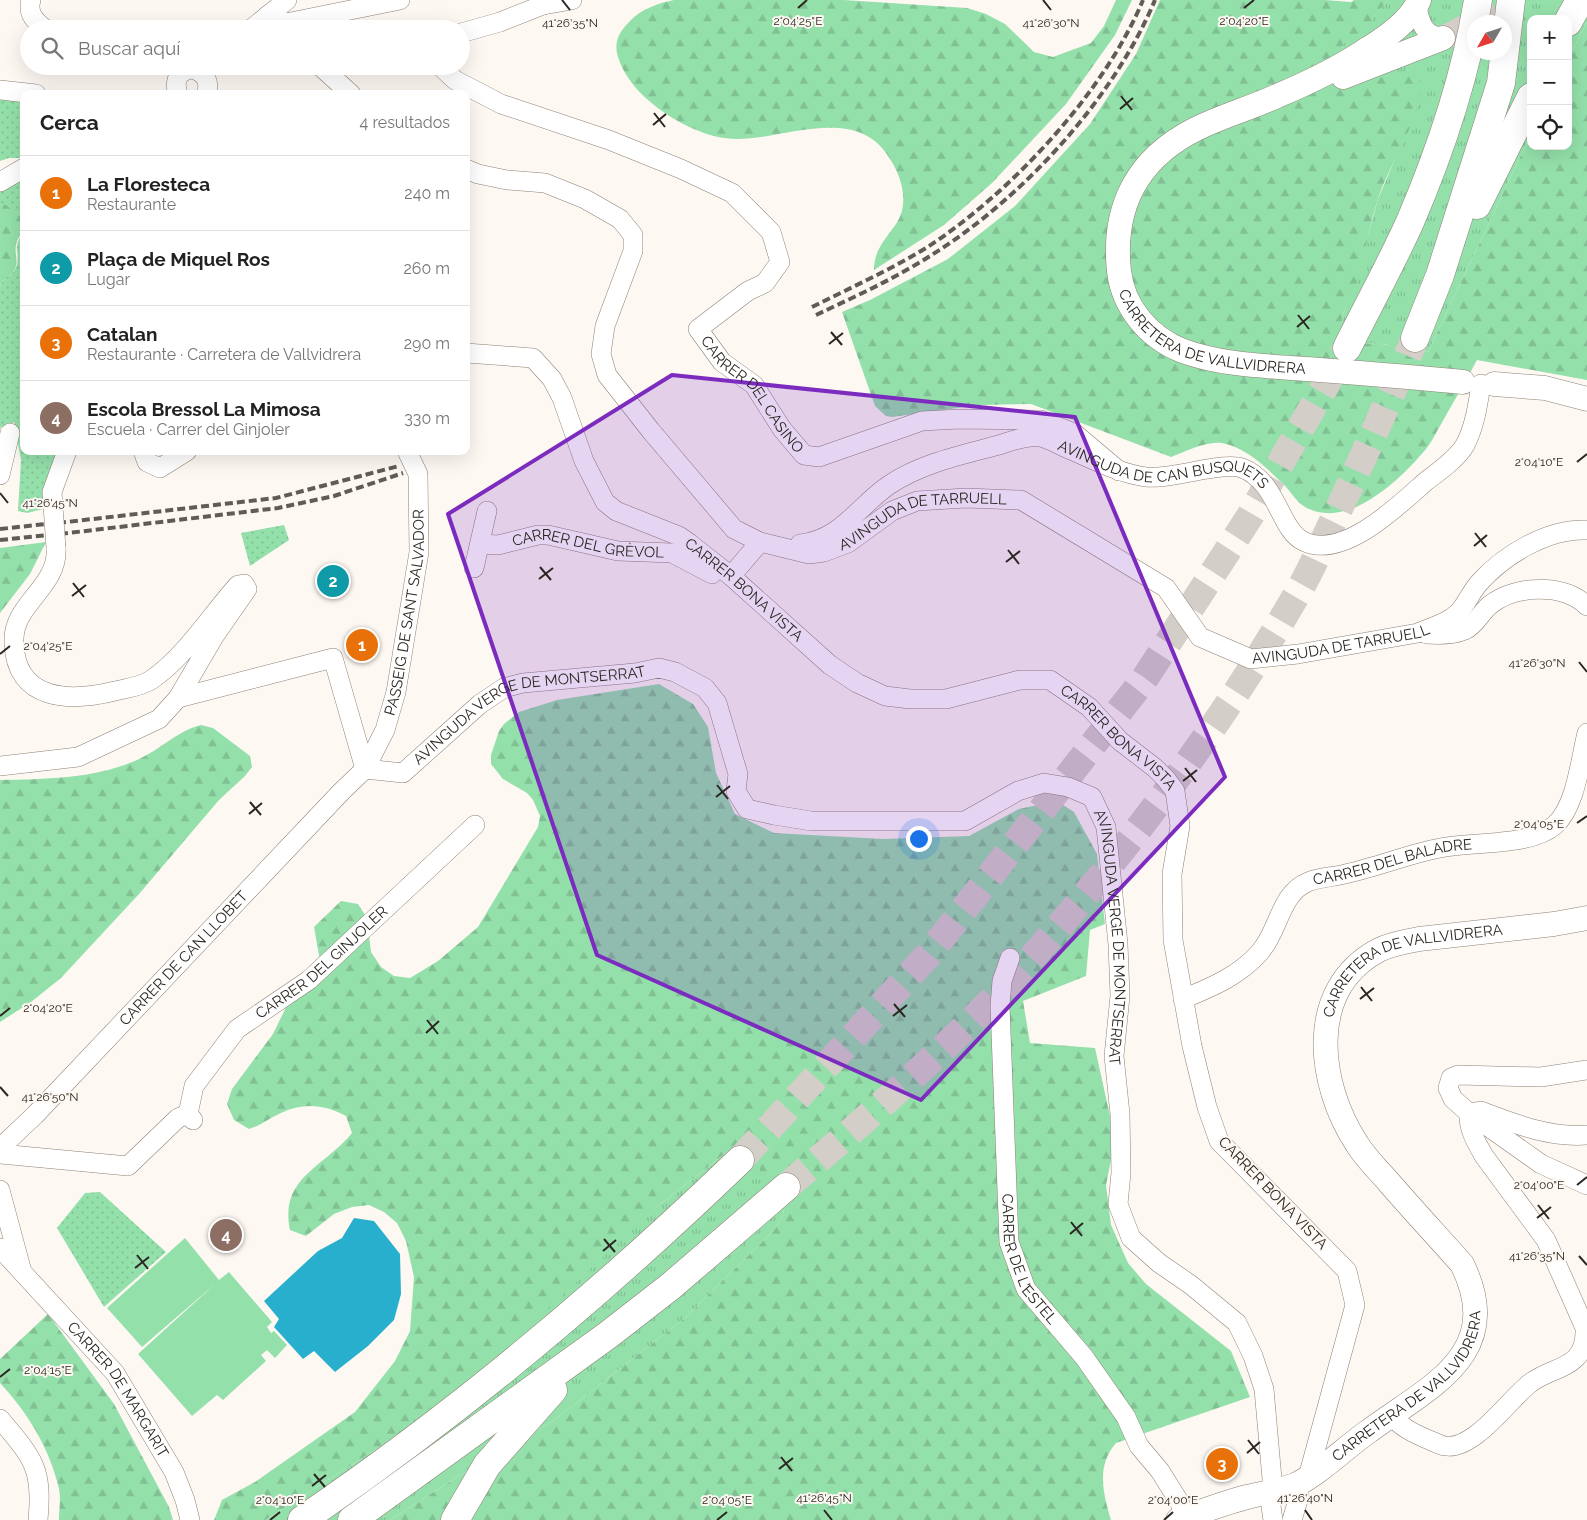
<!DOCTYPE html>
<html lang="es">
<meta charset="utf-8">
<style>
body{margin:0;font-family:Raleway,sans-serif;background:#f2f2f2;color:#222}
.controls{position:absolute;right:15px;top:15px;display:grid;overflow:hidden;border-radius:10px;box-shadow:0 5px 20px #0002}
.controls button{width:45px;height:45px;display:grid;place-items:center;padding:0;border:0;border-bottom:1px solid #e0e0e0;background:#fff;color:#222;font:25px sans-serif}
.compass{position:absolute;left:1467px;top:15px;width:45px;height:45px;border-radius:50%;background:#fff;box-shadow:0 5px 20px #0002;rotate:231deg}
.you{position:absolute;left:918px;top:838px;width:18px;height:18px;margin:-12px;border:4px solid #fff;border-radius:50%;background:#1a73e8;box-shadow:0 0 0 8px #1a73e833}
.badge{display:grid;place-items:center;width:32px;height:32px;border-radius:50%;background:#0776c1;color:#fff;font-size:16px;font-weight:700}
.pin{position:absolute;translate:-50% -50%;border:2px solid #fff;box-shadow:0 1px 5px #0006}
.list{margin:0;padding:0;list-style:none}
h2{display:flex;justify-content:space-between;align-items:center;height:65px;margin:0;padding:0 20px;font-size:21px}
h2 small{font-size:16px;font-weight:400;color:#767676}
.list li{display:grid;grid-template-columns:32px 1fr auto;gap:15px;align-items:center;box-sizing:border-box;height:75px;padding:0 20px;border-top:1px solid #e0e0e0}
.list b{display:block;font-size:19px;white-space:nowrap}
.list p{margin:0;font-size:16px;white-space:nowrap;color:#767676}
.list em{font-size:16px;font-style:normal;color:#767676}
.icon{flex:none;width:28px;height:28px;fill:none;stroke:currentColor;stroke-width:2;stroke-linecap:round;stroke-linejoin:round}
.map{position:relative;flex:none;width:1587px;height:1520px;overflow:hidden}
.search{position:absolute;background:#fff;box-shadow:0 5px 20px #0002;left:20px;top:20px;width:450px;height:55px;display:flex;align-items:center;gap:12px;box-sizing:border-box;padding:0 18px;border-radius:28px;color:#767676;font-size:19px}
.panel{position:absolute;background:#fff;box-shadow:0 5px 20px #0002;left:20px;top:90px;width:450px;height:365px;border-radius:10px}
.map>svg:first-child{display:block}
</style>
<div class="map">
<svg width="1587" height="1520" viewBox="0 0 1587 1520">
<defs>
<pattern id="grass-tufts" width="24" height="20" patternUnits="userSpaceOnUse" patternTransform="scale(1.25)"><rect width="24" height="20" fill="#94e0ab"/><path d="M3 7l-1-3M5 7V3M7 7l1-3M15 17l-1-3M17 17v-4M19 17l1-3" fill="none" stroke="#80c093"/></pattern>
<pattern id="forest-firs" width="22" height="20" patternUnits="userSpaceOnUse" patternTransform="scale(1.25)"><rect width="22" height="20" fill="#94e0ab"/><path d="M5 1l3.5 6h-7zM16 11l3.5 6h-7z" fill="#80c093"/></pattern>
<pattern id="park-dots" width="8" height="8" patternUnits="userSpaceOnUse" patternTransform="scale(1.25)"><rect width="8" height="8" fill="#94e0ab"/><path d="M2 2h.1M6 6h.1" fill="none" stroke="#80c093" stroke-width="1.8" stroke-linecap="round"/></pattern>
</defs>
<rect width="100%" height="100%" fill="#fef8f3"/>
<g fill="url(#grass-tufts)" fill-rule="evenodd">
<path d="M1388,0H1587V22L1568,59V19H1531V134L1428,352L1382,344L1339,343L1338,330L1360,265L1378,199L1410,124L1389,75L1363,84L1337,87L1343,43L1356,38ZM1474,22H1504V52H1474Z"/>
<path d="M743,1147L757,1158L762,1175L787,1196L783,1214L775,1229L686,1317L553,1421L457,1477L390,1520H265L381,1446L658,1206L727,1152Z"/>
</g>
<g fill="url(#forest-firs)">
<path d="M674,0H844L967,8L986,14L1005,24L1034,52L1053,57L1091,43L1104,26L1116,0H1132L1115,35L1066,104L992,183L944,225L874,270C874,250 885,240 896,224C912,200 899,168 882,148C847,108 780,140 736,139C697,139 642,105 624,71C613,50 613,38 630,21C641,9 659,3 674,0Z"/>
<path d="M1160,0H1325L1351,2L1354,0H1388L1356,39L1343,43L1337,86C1366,86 1390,70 1418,71C1429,108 1391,160 1379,196C1369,225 1365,256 1355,285C1348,305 1337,321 1339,343L1382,344L1428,352L1531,134V146H1568V59L1587,22V380L1477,360C1465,383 1452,404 1440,426C1435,434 1432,442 1426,449C1401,479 1348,531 1305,507C1296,502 1290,490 1282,483C1266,467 1245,447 1222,443C1206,441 1187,451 1171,457L1031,404L979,405L892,417L886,416L875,406L842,312L870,300L948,259L1015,206L1090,124L1136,54Z"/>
<path d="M0,203H4L24,219C24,236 19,233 16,245C14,254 20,264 13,272C8,278 3,278 0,286Z"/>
<path d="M46,542L30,574L0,613V548Z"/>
<path d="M659,684L693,704L708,727L716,773L735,814L774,833L884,839L969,836L1019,809L1057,801L1074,812L1097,854L1105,924L1090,930L1086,976L1023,1001L1030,1043L1095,1048L1110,1116L1113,1150L1106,1185L1111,1225L1128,1263L1146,1284L1231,1351L1250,1397L1116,1443C1096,1466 1103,1493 1111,1520H390L457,1477L553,1421L686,1317L775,1229L783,1214L787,1196L773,1187L761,1175L757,1158L743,1147L727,1152L658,1206L518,1336L381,1446L265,1520H214L222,1500L255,1482L355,1412L395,1361L410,1331L414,1277L406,1241L397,1223L384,1212L369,1205L352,1207L334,1214L306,1236L290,1230C279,1178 323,1168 352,1133L346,1116C325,1105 304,1102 281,1113C269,1118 264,1124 249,1129L234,1120L227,1104L232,1089L273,1034L288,1003L320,961L314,927L341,901L358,904L367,918L371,952L381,967L394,976L410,978L438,961L478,927L538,827L540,816L533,800L527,793L503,779L491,764V755L499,731L504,724L519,712L557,700Z"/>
<path d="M201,725L213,728L250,756L252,767L245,776L219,800L139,894L61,978L31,1002L0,1022V780C46,779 94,779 137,760C160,750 177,731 201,725Z"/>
<path d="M48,1314L114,1404L169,1507L173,1520H59C59,1510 61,1499 59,1489C50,1449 28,1413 0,1383V1359Z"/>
</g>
<g fill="url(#park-dots)">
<path d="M0,99L24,102V158H9L0,161Z"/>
<path d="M20,181H24V220L4,203H0V192Z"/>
<path d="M24,231V451H58L47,508L27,513L18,511L21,460L14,422L1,427L0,430V286C3,277 15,275 17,265C20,250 12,248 24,231Z"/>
<path d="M284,525L289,540L250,566L241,533Z"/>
<path d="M100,1192L166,1252L104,1307L57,1228L85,1193Z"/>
</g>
<path fill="#94e0ab" d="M185,1238L219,1280L229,1272L272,1322L267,1327L271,1333L274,1331L287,1345L275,1358L267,1350L261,1355L266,1361L223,1400L217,1395L192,1416L138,1354L215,1284L142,1347L107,1308Z"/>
<path fill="#28afcd" d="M354,1218L374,1221L400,1254L401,1294L394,1320L368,1346L335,1372L314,1351L303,1359L274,1327L279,1319L264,1301L318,1251L342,1238Z"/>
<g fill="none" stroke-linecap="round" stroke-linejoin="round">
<path stroke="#d4cec9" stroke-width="24" stroke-dasharray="24 12" stroke-linecap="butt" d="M1443,38L1516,0"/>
<g stroke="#d4cec9" stroke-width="28" stroke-dasharray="28 14" stroke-linecap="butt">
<path d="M740,1160L929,954L1145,678L1250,516L1345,351"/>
<path d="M786,1187C876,1111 966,1033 1044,944C1140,833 1228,715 1301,587C1314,564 1324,539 1336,515C1364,456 1390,398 1415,338"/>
</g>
<defs>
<g id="minor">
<path d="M31,0C27,14 35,21 45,29"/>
<path d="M543,5L572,0"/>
<path d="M1417,6C1420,24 1424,35 1443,38"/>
<path d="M268,15L286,23L400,0"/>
<path d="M251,29L287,0"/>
<path d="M461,33L500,22L543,5L548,0"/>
<path d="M320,66L351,94"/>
<path id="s1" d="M440,66L455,80L501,104L609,140L681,169L732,193L771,232L780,262L765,283L748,291L698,329L722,362L754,385L782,429L804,455L819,457L922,421L959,419L1041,420L1074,433L1119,471"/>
<path d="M0,90L36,94"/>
<path d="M178,94C173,80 179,70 193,69C205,73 211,82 206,94"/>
<path id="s2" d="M466,169L478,174L507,180L545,183L585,199L620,219L633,235V251L605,326L601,354L607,375L651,431L734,529L760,542L809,554L824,552L848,543L892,511L917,501L966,498L1021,500L1166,588L1200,637L1251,659L1298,654L1418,633C1432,627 1448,623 1459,612C1467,603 1471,592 1479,583C1504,555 1548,528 1587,530"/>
<path d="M0,182L24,168"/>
<path id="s3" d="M466,353L533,358L552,379L562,398L584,461L605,502L616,511L679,536L689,543L731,576L830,665L857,683L885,696L910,699H946L1020,680H1050L1089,707L1120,741L1155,768L1166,779L1175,791L1180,826L1172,874L1173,940L1192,1046L1207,1107L1219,1141L1347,1271L1355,1305L1308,1477"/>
<path d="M143,451L147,462L160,468L187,451"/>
<path d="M0,475L10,433"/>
<path d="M53,505L52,492L67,451"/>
<path id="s4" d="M480,544L498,545L538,535H548L618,551L672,553L712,574L714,571"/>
<path id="s5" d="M800,544C842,539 857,507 889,485C922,463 962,455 999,445C1011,441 1027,435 1040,437C1048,438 1057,444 1064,447C1091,458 1117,473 1146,477C1172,480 1223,461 1242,468C1278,482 1279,529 1303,541C1342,561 1398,506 1425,482C1438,472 1457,459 1465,445C1475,426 1478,404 1481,384"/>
<path d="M474,568L487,511"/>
<path d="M731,576L760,542"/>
<path d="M1427,634C1440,635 1453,635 1465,630C1476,625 1481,612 1490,605C1515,585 1563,583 1587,606"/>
<path d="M178,698L333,658L365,769"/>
<path d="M0,766L78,757L159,719L178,698L215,635L247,589L244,584L238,585C211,615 184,658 151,680C140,687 127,688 115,691C71,702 15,702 14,642C12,604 59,587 56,548"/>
<path id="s6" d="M365,769L403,773L480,704L504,688L523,683L635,673L659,668L675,672L705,688L717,703L738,774L736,791L747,809L774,815L811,821H965L1018,791L1044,783L1068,787L1092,797L1106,827L1118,944L1120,996L1114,1056L1120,1114L1121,1173L1118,1204L1131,1238L1159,1263L1191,1285L1237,1323L1253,1356L1264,1389L1273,1490L1271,1506L1273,1520"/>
<path id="s7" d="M1010,958L1002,981L1000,1006L1009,1242L1026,1289L1084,1357L1126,1417L1139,1446L1160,1471L1180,1503L1184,1518"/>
<path id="s8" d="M1183,999C1212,987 1239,976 1260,952C1279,931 1280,893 1308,882C1320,877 1336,877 1349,873C1380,866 1409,854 1440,848C1472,841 1530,847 1555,825C1576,806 1580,761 1587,733"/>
<path d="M1587,1070L1541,1077L1458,1075L1451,1078L1448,1088L1453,1099L1469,1113L1541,1164L1587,1185"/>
<path d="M1475,1112L1481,1111C1515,1124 1550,1138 1587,1135"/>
<path id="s9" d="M188,1114L194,1086L237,1029L309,980L475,825"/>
<path id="s10" d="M0,1148L35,1115L342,791L365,769L385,730L396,692L419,552L418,474L407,451"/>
<path d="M0,1154L128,1166L178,1118L188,1114L193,1120"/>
<path d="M0,1190L21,1268"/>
<path id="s11" d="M0,1248L115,1373L174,1472L185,1500L190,1520"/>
<path d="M1392,1416C1402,1428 1413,1433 1427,1439C1432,1441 1439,1445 1445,1446C1473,1451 1508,1401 1529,1384C1553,1365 1587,1370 1585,1328L1546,1240L1484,1156C1476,1142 1468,1129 1469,1113"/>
<path d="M0,1419C33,1458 43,1468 38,1520"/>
<path d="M1292,1520L1299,1497L1297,1484"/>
</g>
<g id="major">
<path id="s12" d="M1419,0C1411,20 1387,37 1369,48C1341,67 1308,83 1277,96C1251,108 1222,116 1196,129C1138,158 1112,206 1119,271C1123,307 1149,338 1183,351C1221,365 1266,366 1306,369C1358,373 1411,377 1463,382"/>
<path d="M1343,77L1443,38"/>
<path d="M1494,384L1545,388L1587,399"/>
<path id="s13" d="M1178,1520C1201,1512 1223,1503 1247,1497C1262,1493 1280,1491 1295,1485C1318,1475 1347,1446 1369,1431C1428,1387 1507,1355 1462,1264C1437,1236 1411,1208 1386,1179C1376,1168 1365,1157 1357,1144C1318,1085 1305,989 1379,950C1391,944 1405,942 1419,939L1554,924L1587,918"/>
</g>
<g id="highway">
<path d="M1568,22L1580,0"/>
<path d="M1477,205L1531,97"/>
<path d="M1415,338L1440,275L1501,83L1511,0"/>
<path d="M1347,348C1368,306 1391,264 1410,222C1440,152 1466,75 1478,0"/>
<path d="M302,1520C458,1414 604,1291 740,1160"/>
<path d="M352,1520L608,1335L671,1286L786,1187"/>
<path d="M455,1520L487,1465L553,1390"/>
</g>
</defs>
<use href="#minor" stroke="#8e8075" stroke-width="20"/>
<use href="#major" stroke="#8e8075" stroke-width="25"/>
<use href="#highway" stroke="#8e8075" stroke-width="29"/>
<use href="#minor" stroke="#fff" stroke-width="19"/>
<use href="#major" stroke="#fff" stroke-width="24"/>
<use href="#highway" stroke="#fff" stroke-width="28"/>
<g stroke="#605b56" stroke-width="4" stroke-dasharray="8 4" stroke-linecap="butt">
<path d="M812,307C850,288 890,270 926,248C1010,194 1105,92 1143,0"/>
<path d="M816,315C854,297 894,279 930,256C1022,199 1113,100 1155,0"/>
<path d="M58,523L276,498L399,466"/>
<path d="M0,529L46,524"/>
<path d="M60,534L278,508L334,496L403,473"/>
<path d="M0,540L48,535"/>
</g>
<defs>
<path id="minor-bridge" d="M53,505L56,548"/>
</defs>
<use href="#minor-bridge" stroke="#8e8075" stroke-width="20" stroke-linecap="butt"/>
<use href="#minor-bridge" stroke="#fff" stroke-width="19"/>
</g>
<path fill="#7b2cbf" fill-opacity="0.2" stroke="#7b2cbf" stroke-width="4" stroke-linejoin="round" d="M672,375L1075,417L1225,777L921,1100L597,955L448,514Z"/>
<path fill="none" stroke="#2b2621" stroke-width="2" d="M562,0L570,10M1043,0L1051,10M798,8L807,0M1244,8L1254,0M1121,96L1132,110M1120,109L1133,98M654,113L665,127M653,125L666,114M1298,315L1309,329M1297,327L1310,316M831,332L842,345M829,344L843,333M1577,462L1587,454M0,493L8,503M1475,533L1486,547M1474,546L1487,535M1008,550L1019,564M1006,562L1020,551M540,567L551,580M539,579L553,568M73,583L84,597M72,596L86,585M0,654L10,646M1579,662L1587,672M1185,768L1196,782M1183,781L1197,770M717,785L728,799M716,797L730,786M250,802L261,815M249,814L262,803M1577,823L1587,816M1361,987L1372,1001M1360,999L1374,988M894,1004L905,1017M0,1016L10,1008M893,1016L907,1005M427,1020L438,1034M426,1033L439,1021M0,1087L8,1096M1577,1185L1587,1177M1538,1205L1549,1219M1537,1218L1551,1207M1071,1222L1082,1236M1070,1234L1083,1223M604,1239L615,1252M603,1251L616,1240M137,1255L148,1269M1579,1256L1587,1265M135,1268L149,1257M0,1377L10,1369M1248,1440L1259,1454M1247,1453L1260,1442M781,1457L792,1471M779,1469L793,1458M314,1474L325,1487M312,1486L326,1475M824,1510L832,1520M1305,1510L1312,1520M270,1520L280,1512M717,1520L727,1512M1164,1520L1173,1512"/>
<g text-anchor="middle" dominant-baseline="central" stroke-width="4" stroke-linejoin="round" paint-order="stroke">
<g font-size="15" fill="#2b2621" stroke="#fef8f3">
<text stroke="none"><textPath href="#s12" startOffset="561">CARRETERA DE VALLVIDRERA</textPath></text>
<text stroke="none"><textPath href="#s1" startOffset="600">CARRER DEL CASINO</textPath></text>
<text stroke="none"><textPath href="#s5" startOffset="399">AVINGUDA DE CAN BUSQUETS</textPath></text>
<text stroke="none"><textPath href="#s2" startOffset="732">AVINGUDA DE TARRUELL</textPath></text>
<text stroke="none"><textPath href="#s4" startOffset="110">CARRER DEL GRÈVOL</textPath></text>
<text stroke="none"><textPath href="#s3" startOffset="396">CARRER BONA VISTA</textPath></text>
<text stroke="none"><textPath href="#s10" startOffset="690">PASSEIG DE SANT SALVADOR</textPath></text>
<text stroke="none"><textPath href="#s2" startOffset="1212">AVINGUDA DE TARRUELL</textPath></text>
<text stroke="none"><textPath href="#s6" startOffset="184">AVINGUDA VERGE DE MONTSERRAT</textPath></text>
<text stroke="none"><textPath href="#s3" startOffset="831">CARRER BONA VISTA</textPath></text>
<text stroke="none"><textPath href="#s8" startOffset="265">CARRER DEL BALADRE</textPath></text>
<text stroke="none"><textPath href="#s6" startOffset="1010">AVINGUDA VERGE DE MONTSERRAT</textPath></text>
<text stroke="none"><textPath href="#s10" startOffset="264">CARRER DE CAN LLOBET</textPath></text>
<text stroke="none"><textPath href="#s9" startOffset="208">CARRER DEL GINJOLER</textPath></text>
<text stroke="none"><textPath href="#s13" startOffset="830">CARRETERA DE VALLVIDRERA</textPath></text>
<text transform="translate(1273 1193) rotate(46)">CARRER BONA VISTA</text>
<text stroke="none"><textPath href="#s7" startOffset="308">CARRER DE L'ESTEL</textPath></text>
<text stroke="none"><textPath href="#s13" startOffset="276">CARRETERA DE VALLVIDRERA</textPath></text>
<text stroke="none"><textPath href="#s11" startOffset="185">CARRER DE MARGARIT</textPath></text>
</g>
</g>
<g font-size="12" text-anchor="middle" fill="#2b2621" stroke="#fef8f3" stroke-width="4" stroke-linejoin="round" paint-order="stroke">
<text x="798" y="25">2°04'25"E</text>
<text x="1244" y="25">2°04'20"E</text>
<text x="570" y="27">41°26'35"N</text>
<text x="1051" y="27">41°26'30"N</text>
<text x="1539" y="466">2°04'10"E</text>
<text x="50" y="507">41°26'45"N</text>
<text x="48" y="650">2°04'25"E</text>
<text x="1537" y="667">41°26'30"N</text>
<text x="1539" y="828">2°04'05"E</text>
<text x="48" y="1012">2°04'20"E</text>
<text x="50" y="1101">41°26'50"N</text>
<text x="1539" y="1189">2°04'00"E</text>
<text x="1537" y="1260">41°26'35"N</text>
<text x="48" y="1374">2°04'15"E</text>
<text x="824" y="1502">41°26'45"N</text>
<text x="1305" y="1502">41°26'40"N</text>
<text x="280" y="1504">2°04'10"E</text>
<text x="727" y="1504">2°04'05"E</text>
<text x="1173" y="1504">2°04'00"E</text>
</g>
</svg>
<div class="controls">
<button>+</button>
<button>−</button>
<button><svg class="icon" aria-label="locate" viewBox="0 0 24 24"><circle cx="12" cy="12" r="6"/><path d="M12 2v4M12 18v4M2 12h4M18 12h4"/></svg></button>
</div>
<svg class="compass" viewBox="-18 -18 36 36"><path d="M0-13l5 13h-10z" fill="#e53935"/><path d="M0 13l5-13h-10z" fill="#767676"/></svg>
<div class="you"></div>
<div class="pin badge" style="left:362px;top:645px;background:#e8710a">1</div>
<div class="pin badge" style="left:333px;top:581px;background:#0f9aa8">2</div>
<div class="pin badge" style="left:1222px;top:1464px;background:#e8710a">3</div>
<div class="pin badge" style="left:226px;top:1235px;background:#8d6e63">4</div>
<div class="search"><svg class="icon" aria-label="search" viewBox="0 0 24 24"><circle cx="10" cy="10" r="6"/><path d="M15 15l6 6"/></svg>Buscar aquí</div>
<section class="panel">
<h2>Cerca<small>4 resultados</small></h2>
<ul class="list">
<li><span class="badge" style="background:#e8710a">1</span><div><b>La Floresteca</b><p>Restaurante</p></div><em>240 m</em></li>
<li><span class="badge" style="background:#0f9aa8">2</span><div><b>Plaça de Miquel Ros</b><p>Lugar</p></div><em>260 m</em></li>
<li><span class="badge" style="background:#e8710a">3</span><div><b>Catalan</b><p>Restaurante · Carretera de Vallvidrera</p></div><em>290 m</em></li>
<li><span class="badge" style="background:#8d6e63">4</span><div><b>Escola Bressol La Mimosa</b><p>Escuela · Carrer del Ginjoler</p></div><em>330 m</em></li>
</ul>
</section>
</div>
